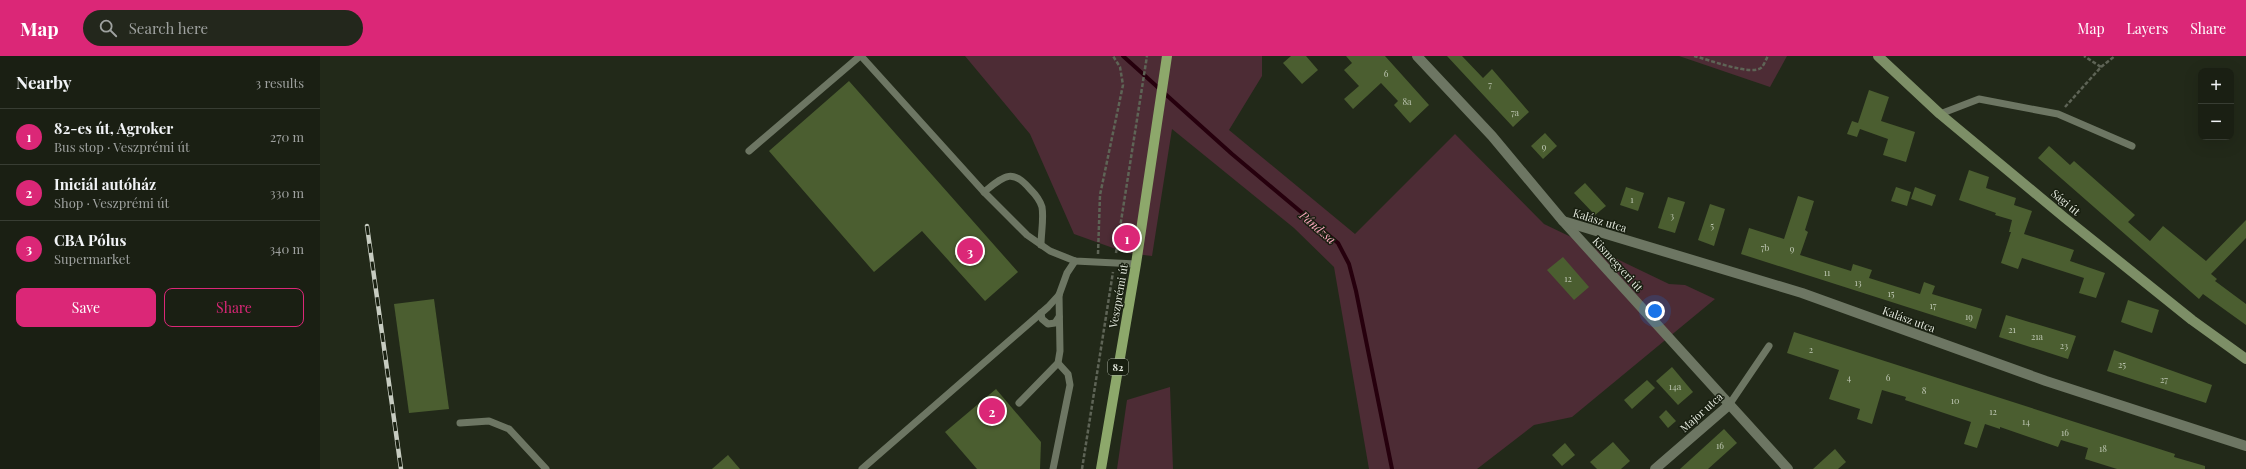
<!DOCTYPE html>
<meta charset="utf-8">
<style>
body{margin:0;font-family:"Playfair Display",serif;background:#23271c;color:#f1f3f6}
.controls{position:absolute;right:12px;top:12px;display:grid;overflow:hidden;border-radius:8px;box-shadow:0 4px 16px #0002}
.controls button{width:36px;height:36px;display:grid;place-items:center;padding:0;border:0;border-bottom:1px solid #383d33;background:#1a1f13;color:#f1f3f6;font:20px sans-serif}
.you{position:absolute;left:1335px;top:255px;width:14px;height:14px;margin:-10px;border:3px solid #fff;border-radius:50%;background:#1a73e8;box-shadow:0 0 0 6px #1a73e833}
.badge{display:grid;place-items:center;width:26px;height:26px;border-radius:50%;background:#db2777;color:#fff;font-size:13px;font-weight:700}
.pin{position:absolute;translate:-50% -50%;border:2px solid #fff;box-shadow:0 1px 4px #0006}
.list{margin:0;padding:0;list-style:none}
h2{display:flex;justify-content:space-between;align-items:center;height:52px;margin:0;padding:0 16px;font-size:17px}
h2 small{font-size:13px;font-weight:400;color:#9fa2a0}
.list li{display:grid;grid-template-columns:26px 1fr auto;gap:12px;align-items:center;box-sizing:border-box;height:56px;padding:0 16px;border-top:1px solid #383d33}
.list b{display:block;font-size:15px;white-space:nowrap}
.list p{margin:0;font-size:13px;white-space:nowrap;color:#9fa2a0}
.list em{font-size:13px;font-style:normal;color:#9fa2a0}
.actions{display:flex;gap:8px;padding:12px 16px}
.actions a{flex:1;padding:9px 0;border:1px solid #db2777;border-radius:8px;text-align:center;font-size:14px;color:#db2777}
.actions .main{background:#db2777;color:#fff}
.icon{flex:none;width:22px;height:22px;fill:none;stroke:currentColor;stroke-width:2;stroke-linecap:round;stroke-linejoin:round}
.map{position:relative;flex:none;width:1926px;height:413px;overflow:hidden}
header{display:flex;align-items:center;gap:24px;box-sizing:border-box;height:56px;padding:0 20px;background:#db2777;color:#fff}
header strong{font-size:19px}
nav{display:flex;gap:22px;margin-inline-start:auto;font-size:14px}
.search{width:280px;height:36px;background:#23271c;display:flex;align-items:center;gap:10px;box-sizing:border-box;padding:0 14px;border-radius:22px;color:#9fa2a0;font-size:15px}
main{display:flex}
aside{flex:1;background:#1a1f13}
.map>svg:first-child{display:block}
</style>
<header>
<strong>Map</strong>
<div class="search"><svg class="icon" aria-label="search" viewBox="0 0 24 24"><circle cx="10" cy="10" r="6"/><path d="M15 15l6 6"/></svg>Search here</div>
<nav><a>Map</a><a>Layers</a><a>Share</a></nav>
</header>
<main>
<aside>
<h2>Nearby<small>3 results</small></h2>
<ul class="list">
<li><span class="badge">1</span><div><b>82-es út, Agroker</b><p>Bus stop · Veszprémi út</p></div><em>270 m</em></li>
<li><span class="badge">2</span><div><b>Iniciál autóház</b><p>Shop · Veszprémi út</p></div><em>330 m</em></li>
<li><span class="badge">3</span><div><b>CBA Pólus</b><p>Supermarket</p></div><em>340 m</em></li>
</ul>
<div class="actions"><a class="main">Save</a><a>Share</a></div>
</aside>
<div class="map">
<svg width="1926" height="413" viewBox="0 0 1926 413">
<rect width="100%" height="100%" fill="#222919"/>
<g fill="#4d2c35">
<path d="M645,0H942V20L909,74L1035,178L1135,78L1224,168L1349,228L1365,229L1395,243L1252,361L1214,369L1157,413H1049L1014,211L974,172L852,73L832,200L807,197L754,178L710,78Z"/>
<path d="M1359,0H1467L1450,31Z"/>
<path d="M850,331L853,413H797L807,344Z"/>
</g>
<g fill="none" stroke-linecap="round" stroke-linejoin="round">
<path stroke="#26000d" stroke-width="4" d="M803,0L912,98L1018,187L1029,208L1036,235L1072,413"/>
</g>
<g fill="#4b5e30">
<path d="M971,0H986L998,14L982,28L963,7Z"/>
<path d="M1026,0H1065L1109,49L1090,67L1074,49L1078,45L1061,27L1033,53L1024,43L1039,30L1024,14L1032,7Z"/>
<path d="M1127,0H1142L1163,22L1172,13L1209,56L1193,71Z"/>
<path d="M529,25L698,216L665,245L602,175L554,216L449,95Z"/>
<path d="M1549,34L1569,41L1561,65L1595,76L1586,106L1563,99L1568,83L1540,73L1537,81L1527,78L1532,65L1538,67Z"/>
<path d="M1225,77L1237,90L1223,103L1211,90Z"/>
<path d="M1729,90L1750,109L1754,105L1815,159L1808,166L1830,185L1843,170L1886,205L1926,164V182L1891,218L1897,223L1895,225L1926,248V269L1883,238L1879,243L1718,102Z"/>
<path d="M1649,114L1669,121L1666,132L1696,142L1694,149L1712,155L1704,178L1754,194L1750,205L1785,217L1776,242L1759,237L1764,222L1702,202L1698,213L1681,207L1691,176H1689L1692,164L1675,159L1676,157L1639,144Z"/>
<path d="M1265,127L1286,150L1275,159L1254,137Z"/>
<path d="M1306,131L1324,137L1318,155L1300,149Z"/>
<path d="M1576,131L1591,136L1587,150L1571,145Z"/>
<path d="M1595,131L1616,139L1612,150L1591,143Z"/>
<path d="M1478,140L1494,145L1485,174L1488,176L1480,199L1531,215L1533,208L1552,214L1549,222L1600,238L1604,226L1615,230L1612,238L1662,253L1656,273L1421,198L1429,172L1464,183Z"/>
<path d="M1348,141L1365,146L1355,177L1338,172Z"/>
<path d="M1390,148L1405,153L1394,190L1378,184Z"/>
<path d="M1243,201L1269,231L1254,244L1227,214Z"/>
<path d="M114,243L129,353L89,357L74,248Z"/>
<path d="M1808,244L1839,254L1832,277L1801,266Z"/>
<path d="M1686,259L1756,280L1748,303L1679,281Z"/>
<path d="M1474,276L1855,398L1854,401L1885,410V413H1797L1765,403L1768,392L1741,384L1738,391L1680,371V373L1665,368L1657,392L1644,388L1651,366L1585,344L1586,341L1562,334L1552,368L1537,363L1540,353L1509,343L1519,314L1467,297Z"/>
<path d="M1794,294L1892,329L1886,347L1787,315Z"/>
<path d="M1352,311L1373,336L1358,349L1336,325Z"/>
<path d="M1327,324L1335,332L1312,353L1304,344Z"/>
<path d="M676,333L721,386L720,413H657L625,376Z"/>
<path d="M1346,354L1356,365L1348,372L1339,361Z"/>
<path d="M1404,373L1417,387L1388,413H1360Z"/>
<path d="M1293,386L1310,405L1301,413H1277L1270,406Z"/>
<path d="M1245,387L1255,399L1242,410L1232,399Z"/>
<path d="M1515,393L1526,406L1518,413H1493Z"/>
<path d="M408,399L420,413H392Z"/>
</g>
<g fill="none" stroke-linecap="round" stroke-linejoin="round">
<g stroke="#5e6456" stroke-width="2.5" stroke-dasharray="4 2" stroke-linecap="butt">
<path d="M1374,0C1387,3 1433,21 1442,11C1444,9 1446,3 1448,0"/>
<path d="M1781,11L1795,0"/>
<path d="M1745,51L1781,11L1764,0"/>
<path d="M796,197L827,0"/>
<path d="M778,198L780,139L803,29L800,11L793,0"/>
<path d="M762,413L793,216"/>
</g>
<g stroke="#6d7663" stroke-width="7">
<path d="M541,0L664,136L707,179L730,195L755,205L816,208"/>
<path d="M1620,58L1659,43L1738,58L1812,90"/>
<path d="M429,95L540,0"/>
<path d="M664,136C683,121 692,111 710,133C715,138 720,144 722,151C724,163 721,177 721,189"/>
<path d="M721,257L722,263L728,268L735,267L739,261"/>
<path d="M699,347L738,307L740,295L739,239L747,217L755,205"/>
<path d="M1409,349L1449,290"/>
<path d="M140,367L169,365L189,373L226,413"/>
<path d="M542,413L728,251L739,239"/>
<path d="M733,413L750,329L748,318L738,307"/>
</g>
<g stroke="#6d7663" stroke-width="10">
<path d="M1097,0L1172,80L1243,165L1468,413"/>
<path d="M1243,165L1482,237L1726,325L1926,390"/>
<path d="M1335,413L1409,349"/>
</g>
<path stroke="#7d8f67" stroke-width="10" d="M1558,0L1620,58L1745,162L1872,264L1926,303"/>
<path stroke="#8da86b" stroke-width="10" d="M781,413L816,208L847,0"/>
<defs>
<path id="rail" d="M47,170L81,413"/>
</defs>
<use href="#rail" stroke="#c7ccc1" stroke-width="4.5"/>
<use href="#rail" stroke="#181f10" stroke-width="3" stroke-dasharray="9" stroke-linecap="butt"/>
</g>
<g text-anchor="middle" dominant-baseline="central" stroke-width="3" stroke-linejoin="round" paint-order="stroke">
<g font-size="9" fill="#bdc6b2">
<text x="1066" y="17">6</text>
<text x="1170" y="28">7</text>
<text x="1087" y="45">8a</text>
<text x="1195" y="56">7a</text>
<text x="1224" y="90">9</text>
<text x="1312" y="143">1</text>
<text x="1352" y="159">3</text>
<text x="1392" y="169">5</text>
<text x="1445" y="191">7b</text>
<text x="1472" y="192">9</text>
<text x="1507" y="216">11</text>
<text x="1248" y="222">12</text>
<text x="1538" y="226">13</text>
<text x="1571" y="237">15</text>
<text x="1613" y="249">17</text>
<text x="1649" y="260">19</text>
<text x="1692" y="273">21</text>
<text x="1717" y="280">21a</text>
<text x="1744" y="289">23</text>
<text x="1491" y="293">2</text>
<text x="1802" y="308">25</text>
<text x="1529" y="321">4</text>
<text x="1568" y="321">6</text>
<text x="1844" y="323">27</text>
<text x="1355" y="330">14a</text>
<text x="1604" y="334">8</text>
<text x="1635" y="344">10</text>
<text x="1673" y="355">12</text>
<text x="1706" y="365">14</text>
<text x="1745" y="376">16</text>
<text x="1400" y="389">16</text>
<text x="1783" y="392">18</text>
</g>
<rect fill="#181f10" stroke="#a6aca0" stroke-width="1" x="788" y="303" width="20" height="16" rx="3"/>
<g font-size="10" font-weight="bold" fill="#e3e8dd">
<text x="798" y="311">82</text>
</g>
<g font-size="11" fill="#e3e8dd" stroke="#181f10">
<text transform="translate(1746 146) rotate(40)">Sági út</text>
<text transform="translate(1280 164) rotate(17)">Kalász utca</text>
<text transform="translate(1298 208) rotate(48)">Kismegyeri út</text>
<text transform="translate(798 240) rotate(-80)">Veszprémi út</text>
<text transform="translate(1589 263) rotate(20)">Kalász utca</text>
<text transform="translate(1381 356) rotate(-42)">Major utca</text>
</g>
<g font-size="12" font-style="italic" fill="#fda8bf" stroke="#181f10">
<text transform="translate(998 171) rotate(41)">Pándzsa</text>
</g>
</g>
</svg>
<div class="controls">
<button>+</button>
<button>−</button>
</div>
<div class="you"></div>
<div class="pin badge" style="left:807px;top:182px">1</div>
<div class="pin badge" style="left:672px;top:355px">2</div>
<div class="pin badge" style="left:650px;top:195px">3</div>
</div>
</main>
